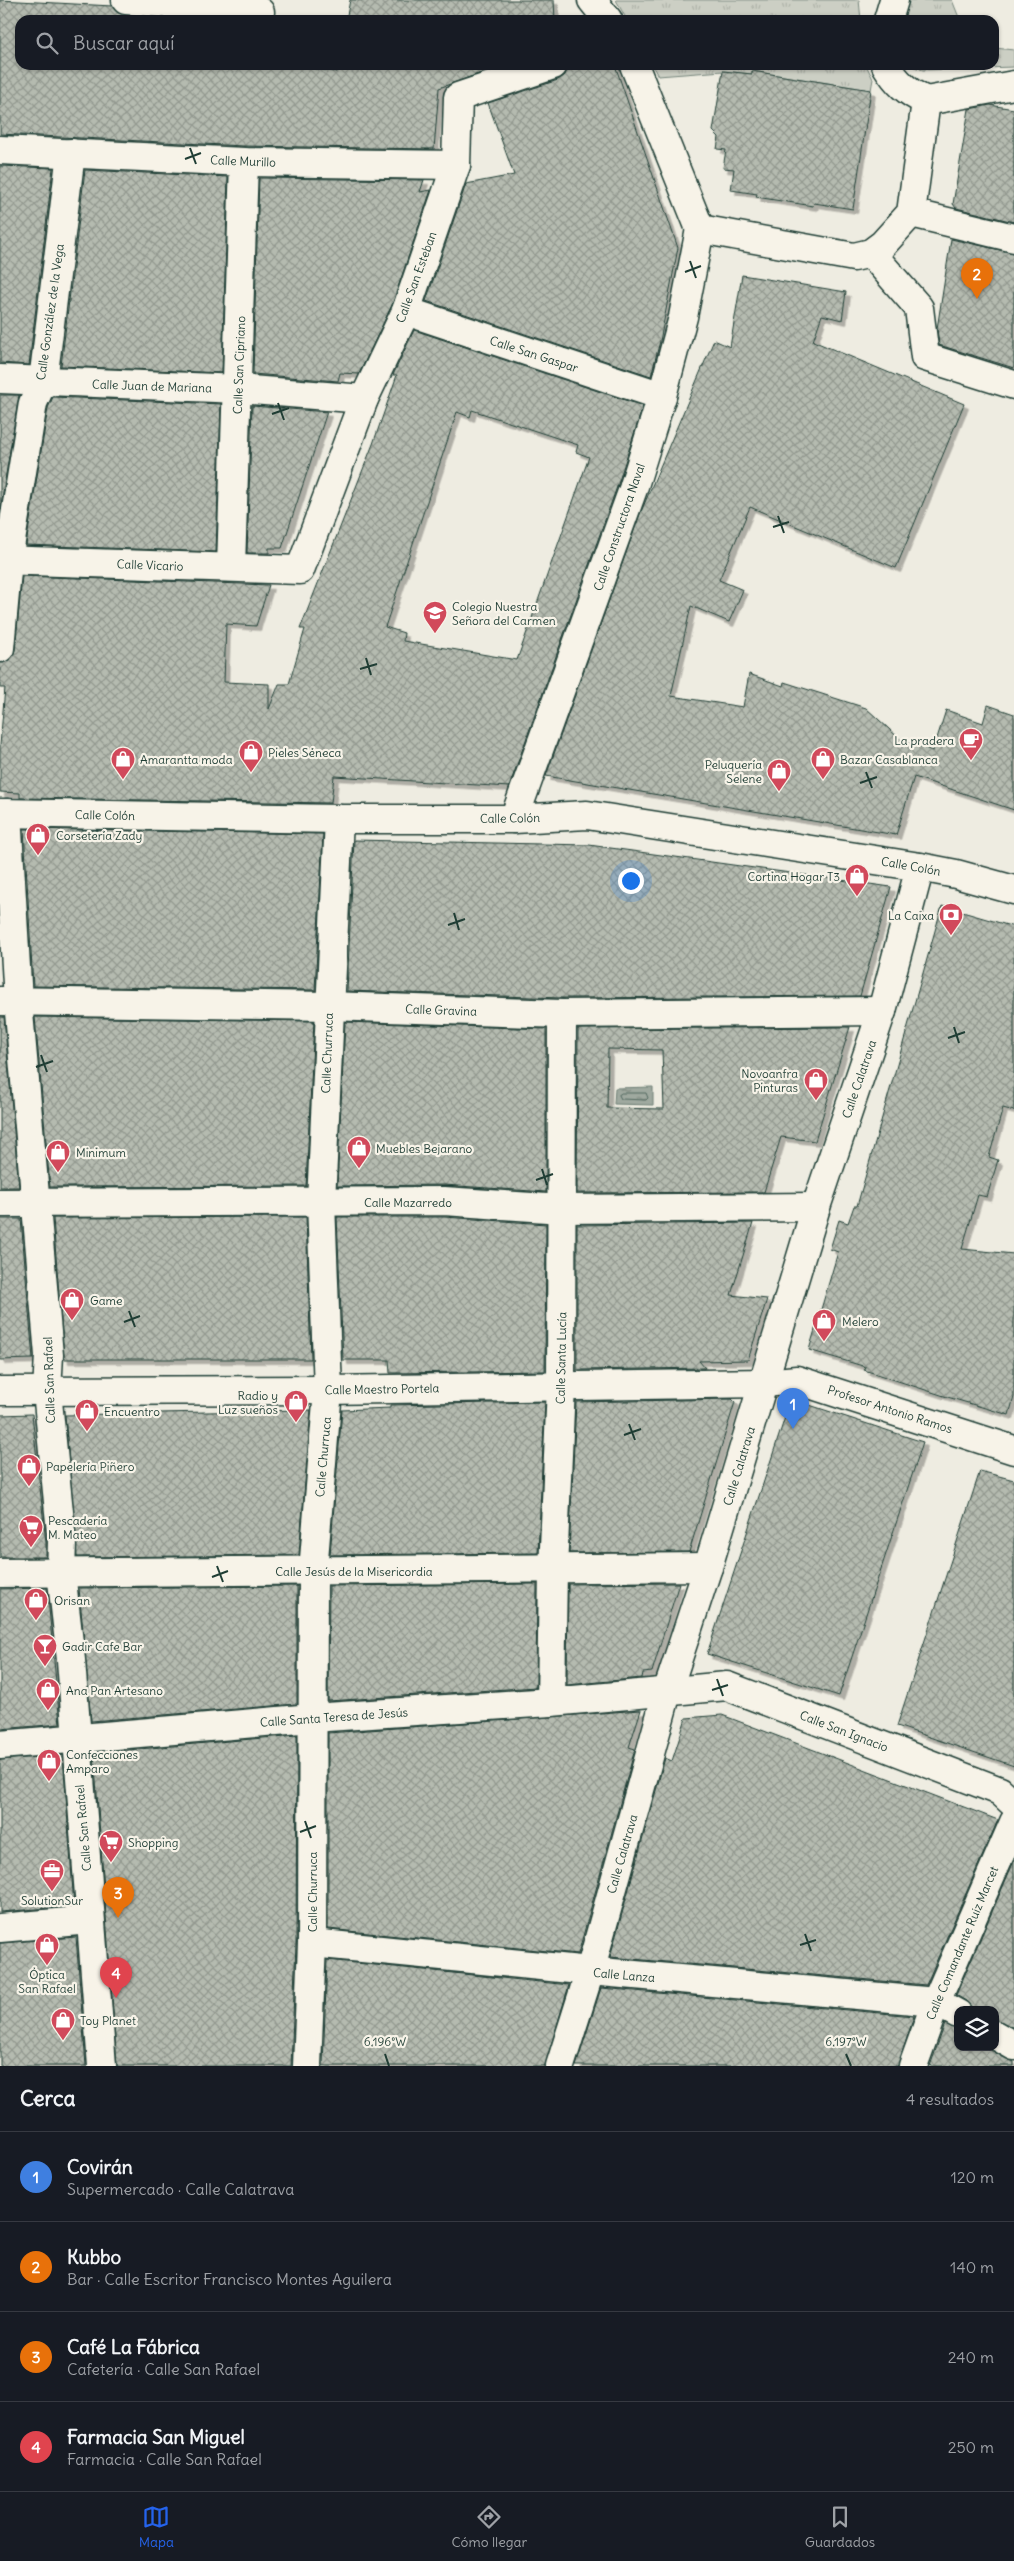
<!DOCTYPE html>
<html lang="es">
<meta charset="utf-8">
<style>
body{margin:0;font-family:Delius,sans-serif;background:#20242c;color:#f1f3f6}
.controls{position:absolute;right:15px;bottom:15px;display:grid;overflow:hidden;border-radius:10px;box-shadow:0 1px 4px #0004}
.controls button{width:45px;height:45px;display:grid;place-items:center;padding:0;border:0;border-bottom:1px solid #363941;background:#171b24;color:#f1f3f6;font:25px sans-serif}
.you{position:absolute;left:630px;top:880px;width:18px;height:18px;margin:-12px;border:4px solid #fff;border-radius:50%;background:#1a73e8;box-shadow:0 0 0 8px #1a73e833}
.badge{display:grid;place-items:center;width:32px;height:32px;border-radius:50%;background:#2563eb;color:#fff;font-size:16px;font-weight:700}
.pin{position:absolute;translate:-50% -41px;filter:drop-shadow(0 1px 2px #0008)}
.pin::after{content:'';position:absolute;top:26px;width:18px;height:15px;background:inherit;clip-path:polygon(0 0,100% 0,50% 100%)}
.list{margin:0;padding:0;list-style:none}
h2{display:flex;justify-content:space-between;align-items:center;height:65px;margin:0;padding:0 20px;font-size:21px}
h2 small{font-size:16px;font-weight:400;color:#9ea1a6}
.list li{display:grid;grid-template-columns:32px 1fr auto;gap:15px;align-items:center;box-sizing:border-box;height:90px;padding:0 20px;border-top:1px solid #363941}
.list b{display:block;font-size:19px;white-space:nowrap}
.list p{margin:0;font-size:16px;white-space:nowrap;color:#9ea1a6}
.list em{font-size:16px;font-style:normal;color:#9ea1a6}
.icon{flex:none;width:28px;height:28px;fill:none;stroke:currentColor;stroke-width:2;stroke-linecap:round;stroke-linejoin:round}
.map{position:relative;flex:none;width:1014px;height:2066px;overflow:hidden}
.search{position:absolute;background:#171b24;box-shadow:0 1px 4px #0004;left:15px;right:15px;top:15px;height:55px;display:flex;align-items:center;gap:12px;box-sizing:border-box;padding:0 18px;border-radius:15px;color:#9ea1a6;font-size:19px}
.sheet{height:425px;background:#171b24}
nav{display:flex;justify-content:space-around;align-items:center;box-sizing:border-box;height:70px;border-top:1px solid #363941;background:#171b24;font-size:14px;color:#9ea1a6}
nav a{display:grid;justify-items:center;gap:2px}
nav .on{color:#2563eb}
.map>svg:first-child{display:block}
</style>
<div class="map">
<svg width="1014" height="2066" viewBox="0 0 1014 2066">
<defs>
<pattern id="grass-tufts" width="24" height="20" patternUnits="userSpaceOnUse" patternTransform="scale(1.25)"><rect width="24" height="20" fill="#cccfc4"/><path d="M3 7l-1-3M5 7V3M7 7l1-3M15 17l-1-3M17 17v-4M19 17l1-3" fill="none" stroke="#afb3a9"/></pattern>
<pattern id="water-ripples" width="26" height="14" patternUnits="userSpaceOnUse" patternTransform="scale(1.25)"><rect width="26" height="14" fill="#9fa99f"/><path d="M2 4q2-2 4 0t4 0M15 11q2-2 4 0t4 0" fill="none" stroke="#818b82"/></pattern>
<pattern id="building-cross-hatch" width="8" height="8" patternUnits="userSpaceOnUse" patternTransform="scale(1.25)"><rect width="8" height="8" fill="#b5bbb0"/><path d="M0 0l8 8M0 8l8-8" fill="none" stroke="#939990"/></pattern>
<filter id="shadow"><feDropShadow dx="4.5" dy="4.5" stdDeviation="0" flood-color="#0004"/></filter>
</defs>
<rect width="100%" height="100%" fill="#eeece1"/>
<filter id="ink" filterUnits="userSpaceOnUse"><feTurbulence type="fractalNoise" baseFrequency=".02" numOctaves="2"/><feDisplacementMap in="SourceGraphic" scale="10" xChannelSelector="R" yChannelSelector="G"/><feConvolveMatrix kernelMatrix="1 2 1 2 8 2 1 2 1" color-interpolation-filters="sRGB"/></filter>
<g filter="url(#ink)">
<g fill="url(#grass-tufts)" stroke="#76867c">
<path d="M616,0H859L861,20H627Z"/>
<path d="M904,0H952L960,20H896Z"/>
<path d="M994,48L1014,50V67L923,70L909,65H994Z"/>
<path d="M652,65H866L873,79L871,90L752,71V74L723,71L658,76Z"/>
</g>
<path fill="url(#water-ripples)" stroke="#6c7e74" d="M653,1087V1105L614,1104L615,1088Z"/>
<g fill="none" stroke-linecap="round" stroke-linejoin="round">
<path stroke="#52685f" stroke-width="1" d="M622,1093H646L648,1098L646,1100L621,1099L619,1095Z"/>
</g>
<g fill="url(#building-cross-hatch)" stroke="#1f3d34" fill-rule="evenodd" filter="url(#shadow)">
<path d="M0,0L112,6L117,12L124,15L147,18V20H20V65H291L337,72L338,65H504L439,88L434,149L244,146L0,134Z"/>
<path d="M350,0H554L555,20H346Z"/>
<path d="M568,65H615L678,248L660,341L651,376L426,301L466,184L514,175L488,103L558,80L565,75Z"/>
<path d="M723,71L752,74V71L871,90L853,209L814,203L813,206L756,197L757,194L731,190L734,169L723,168L726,150L717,149L719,137L713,131Z"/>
<path d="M990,105L1014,109V222L956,208L953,204L969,109Z"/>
<path d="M0,166L53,168L29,365L0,363Z"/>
<path d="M85,170L228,177L222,373L61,366Z"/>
<path d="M259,178L424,180L420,192L431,190L392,305L359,374L340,373L338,381L253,374Z"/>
<path d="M951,239L1014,253V368L939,345L937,329Z"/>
<path d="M742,275L846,292L842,320L822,315L813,341L964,404L896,568L750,507L719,580L743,590L729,622L691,606L671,696L743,707L749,674L783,686L784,682L866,708L901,740L933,751L946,710L983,723L988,705L1014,714V810L914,777L896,835L546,776L640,514L714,340L730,347Z"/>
<path d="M414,330L643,406L618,484L509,787L334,776L331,803L20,798V793L0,792V745L5,688H0V663L12,657L15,650L22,576L269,585L256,626L226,624L224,682L269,684V709L279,684H289L305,629H300L373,444L397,375H393ZM472,410L578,445L576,452L589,457L517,660L403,641L404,633L385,627L457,412L470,417Z"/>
<path d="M0,395H19L0,511Z"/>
<path d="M53,397L221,404L216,552L26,545L48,408Z"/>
<path d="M252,406L327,412L282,548H269V553H247Z"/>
<path d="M24,829L323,834L315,990L33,986Z"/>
<path d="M354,840L589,845L891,887L860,996L562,998L347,991Z"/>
<path d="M942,906L1014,927V1111L1003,1108L989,1157L998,1160L987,1197L978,1195L962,1249L1014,1254V1397L1009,1415L944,1396L864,1370L866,1367L809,1350L838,1252L830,1249L839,1220L848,1223L854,1206H857Z"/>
<path d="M0,1017H4L19,1187H0Z"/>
<path d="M35,1017L314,1021L306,1186L50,1187Z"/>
<path d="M345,1022L546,1029V1192L444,1185L337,1186Z"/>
<path d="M850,1027L815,1141L781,1137L764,1192L577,1193L578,1029ZM608,1049L662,1050L664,1109L607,1108Z"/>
<path d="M306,1217L311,1359H64L53,1218Z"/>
<path d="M337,1217H444L546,1224L545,1371L390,1373L389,1360H343Z"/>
<path d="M0,1219H21L33,1359L0,1360Z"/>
<path d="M753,1223L731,1295L767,1299L748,1360L699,1361L705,1368L577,1370V1225Z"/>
<path d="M732,1399L735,1402L689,1552L569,1553L576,1402Z"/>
<path d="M791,1399L923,1442L839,1696L707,1654Z"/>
<path d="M545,1402L538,1553L330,1555L342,1410L390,1408V1405Z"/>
<path d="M303,1410H311L299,1555L77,1557L65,1415Z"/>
<path d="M32,1414L46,1543V1557H0V1415Z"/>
<path d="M980,1471L1014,1480V1766L897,1726Z"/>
<path d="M679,1583L652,1672L643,1673L642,1678L567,1685L568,1584Z"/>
<path d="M537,1584L536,1687L328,1701L329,1586Z"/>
<path d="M297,1586V1704L91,1721L79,1588Z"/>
<path d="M47,1588L60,1724L0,1729V1589Z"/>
<path d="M641,1710L629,1747L635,1749L578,1954L328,1929V1733Z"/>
<path d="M722,1715L998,1820L926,1985L610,1957L665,1758L672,1761L686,1718Z"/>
<path d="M297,1735L296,1943L291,2066H117L94,1753Z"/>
<path d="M63,1755L74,1906L0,1912V1760Z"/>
<path d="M1014,1861V2028L995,2019V2010H973L966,2001L956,1995Z"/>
<path d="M76,1937L86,2066H0V1943Z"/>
<path d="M327,1960L569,1985L545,2066H323Z"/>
<path d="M601,1988L914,2016L898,2066H576Z"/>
<path d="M945,2024L958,2030V2047H986L1014,2062V2066H930Z"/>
</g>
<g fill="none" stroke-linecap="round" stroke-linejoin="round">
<defs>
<g id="pedestrian">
<path d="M126,0L260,12"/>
<path d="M911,213L1014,238"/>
<path d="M871,253L919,308L925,357L1014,385"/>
<path d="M0,648L8,560L33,403L43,381L71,153"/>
<path d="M7,813L18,1001L49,1355L47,1391L62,1542L61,1572L71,1660L102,2066"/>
</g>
<g id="minor">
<path d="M592,0L608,20"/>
<path d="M888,20L894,0"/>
<path d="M634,65L700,229"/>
<path d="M886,65C897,83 907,92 926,101"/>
<path d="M0,150L244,162L456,165"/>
<path d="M700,229L854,257L871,253L883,244L911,213L926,101L1014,85"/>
<path d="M406,311L662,396"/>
<path d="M0,379L239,389L364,399"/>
<path d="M0,560L300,570L364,399L406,311L456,165L458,97L553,65"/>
<path d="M231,567L244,162"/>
<path d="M514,819L633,489L662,396L683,317L700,229"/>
<path d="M0,1001L329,1006L562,1014L882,1011"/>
<path d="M0,1203L444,1201L562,1209L816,1207"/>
<path d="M0,1573L708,1567"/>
<path d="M551,1702L553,1570L561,1386L562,1014"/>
<path d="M0,1928L90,1920"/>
<path d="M312,1943L590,1971L936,2002L958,2014"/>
<path d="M995,2035L1014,2046"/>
<path d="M307,2066L312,1943L313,1571L328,1390L321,1202L339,819"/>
<path d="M560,2066L590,1971L667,1692L708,1567L816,1207L882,1011L920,867"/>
</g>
<g id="tertiary">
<path d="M0,813L339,819H514L587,815L920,867L956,874L1014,890"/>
<path d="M0,1391L328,1390L764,1383L797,1380L1014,1450"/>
<path d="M0,1745L312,1718L551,1702L727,1686L1000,1791L1014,1804"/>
<path d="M913,2066L936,2002L1014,1822"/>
</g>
</defs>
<use href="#pedestrian" stroke="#1f3d34" stroke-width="31"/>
<use href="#minor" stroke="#1f3d34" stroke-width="31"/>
<use href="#tertiary" stroke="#1f3d34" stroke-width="31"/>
<use href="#pedestrian" stroke="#f7f3e8" stroke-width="28"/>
<use href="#minor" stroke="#f7f3e8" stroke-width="28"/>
<use href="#tertiary" stroke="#f7f3e8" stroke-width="28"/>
</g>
</g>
<path fill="none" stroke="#1f3d34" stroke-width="2" d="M190,148L196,164M185,159L201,153M690,261L696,278M685,272L701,266M278,403L284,420M272,414L289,408M778,516L784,533M773,527L789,522M366,658L371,675M360,669L377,664M866,772L872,788M860,783L877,777M454,913L459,930M448,925L465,919M954,1027L959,1043M948,1038L965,1032M41,1055L47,1072M36,1067L53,1061M542,1169L547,1185M536,1180L553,1174M129,1311L135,1327M124,1322L140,1316M629,1424L635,1440M624,1435L641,1429M217,1566L223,1582M212,1577L228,1571M717,1679L723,1696M712,1690L728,1685M305,1821L311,1838M300,1832L316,1826M805,1934L811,1951M800,1945L816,1940M385,2054L389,2066M846,2054L851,2066"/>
<defs>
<symbol id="school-pin" viewBox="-11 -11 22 30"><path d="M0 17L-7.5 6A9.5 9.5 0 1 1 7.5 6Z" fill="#d1495b" stroke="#f7f3e8"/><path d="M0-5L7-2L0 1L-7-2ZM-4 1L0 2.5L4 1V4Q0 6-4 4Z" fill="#fff"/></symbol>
<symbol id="cafe-pin" viewBox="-11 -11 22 30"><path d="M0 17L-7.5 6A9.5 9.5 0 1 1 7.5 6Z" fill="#d1495b" stroke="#f7f3e8"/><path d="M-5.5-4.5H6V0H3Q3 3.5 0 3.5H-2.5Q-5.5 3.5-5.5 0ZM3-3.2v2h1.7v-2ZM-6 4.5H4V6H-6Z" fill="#fff"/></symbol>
<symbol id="shop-pin" viewBox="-11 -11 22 30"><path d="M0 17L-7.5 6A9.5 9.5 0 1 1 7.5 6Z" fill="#d1495b" stroke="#f7f3e8"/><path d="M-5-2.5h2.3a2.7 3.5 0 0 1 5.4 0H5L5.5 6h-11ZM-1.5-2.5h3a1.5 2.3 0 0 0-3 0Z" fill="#fff"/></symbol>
<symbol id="bank-pin" viewBox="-11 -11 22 30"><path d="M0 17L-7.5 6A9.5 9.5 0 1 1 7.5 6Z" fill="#d1495b" stroke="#f7f3e8"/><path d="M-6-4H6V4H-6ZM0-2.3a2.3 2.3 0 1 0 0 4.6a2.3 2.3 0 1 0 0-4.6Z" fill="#fff"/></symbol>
<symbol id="supermarket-pin" viewBox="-11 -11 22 30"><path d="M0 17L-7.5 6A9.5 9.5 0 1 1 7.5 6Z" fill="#d1495b" stroke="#f7f3e8"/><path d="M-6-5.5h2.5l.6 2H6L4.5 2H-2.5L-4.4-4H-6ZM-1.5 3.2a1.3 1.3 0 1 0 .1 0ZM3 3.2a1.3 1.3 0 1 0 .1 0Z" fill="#fff"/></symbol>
<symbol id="bar-pin" viewBox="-11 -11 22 30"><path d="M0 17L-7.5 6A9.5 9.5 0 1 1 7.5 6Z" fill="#d1495b" stroke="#f7f3e8"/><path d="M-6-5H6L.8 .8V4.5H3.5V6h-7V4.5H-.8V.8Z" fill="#fff"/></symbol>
<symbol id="office-pin" viewBox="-11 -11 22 30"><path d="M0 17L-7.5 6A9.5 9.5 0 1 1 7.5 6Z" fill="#d1495b" stroke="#f7f3e8"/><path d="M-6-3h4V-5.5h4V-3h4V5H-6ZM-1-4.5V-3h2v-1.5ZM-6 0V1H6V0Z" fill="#fff"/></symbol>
</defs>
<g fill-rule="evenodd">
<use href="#school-pin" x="421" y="599" width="28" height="38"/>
<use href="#cafe-pin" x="957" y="726" width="28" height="38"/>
<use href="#shop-pin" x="237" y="738" width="28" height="38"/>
<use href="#shop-pin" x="109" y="745" width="28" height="38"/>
<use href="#shop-pin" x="809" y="745" width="28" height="38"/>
<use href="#shop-pin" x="765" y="757" width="28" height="38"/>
<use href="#shop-pin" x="24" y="821" width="28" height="38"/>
<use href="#shop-pin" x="843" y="862" width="28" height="38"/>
<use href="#bank-pin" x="937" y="901" width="28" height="38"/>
<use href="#shop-pin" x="802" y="1066" width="28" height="38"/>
<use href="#shop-pin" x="345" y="1134" width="28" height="38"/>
<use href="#shop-pin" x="44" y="1138" width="28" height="38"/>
<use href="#shop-pin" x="58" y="1286" width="28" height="38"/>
<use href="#shop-pin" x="810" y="1307" width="28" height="38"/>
<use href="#shop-pin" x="282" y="1388" width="28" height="38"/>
<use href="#shop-pin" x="73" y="1397" width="28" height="38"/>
<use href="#shop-pin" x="15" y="1452" width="28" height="38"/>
<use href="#supermarket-pin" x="17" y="1513" width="28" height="38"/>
<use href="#shop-pin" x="22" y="1586" width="28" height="38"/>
<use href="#bar-pin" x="31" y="1632" width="28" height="38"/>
<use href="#shop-pin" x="34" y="1676" width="28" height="38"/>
<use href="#shop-pin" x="35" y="1747" width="28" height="38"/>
<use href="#supermarket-pin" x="97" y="1828" width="28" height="38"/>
<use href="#office-pin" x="38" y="1857" width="28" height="38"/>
<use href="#shop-pin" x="33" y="1931" width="28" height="38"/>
<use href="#shop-pin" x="49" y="2006" width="28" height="38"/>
</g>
<g text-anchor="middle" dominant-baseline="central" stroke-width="4.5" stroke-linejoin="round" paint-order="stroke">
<g font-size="12" fill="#1f3d34" stroke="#f7f3e8">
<text transform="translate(243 161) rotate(2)">Calle Murillo</text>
<text transform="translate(416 277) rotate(-70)">Calle San Esteban</text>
<text transform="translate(50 312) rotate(-82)">Calle González de la Vega</text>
<text transform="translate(534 354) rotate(18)">Calle San Gaspar</text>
<text transform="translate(239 365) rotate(-88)">Calle San Cipriano</text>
<text transform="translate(152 386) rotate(2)">Calle Juan de Mariana</text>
<text transform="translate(619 527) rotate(-71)">Calle Constructora Naval</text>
<text transform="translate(150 565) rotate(2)">Calle Vicario</text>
<text transform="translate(105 815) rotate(1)">Calle Colón</text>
<text transform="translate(510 818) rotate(-1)">Calle Colón</text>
<text transform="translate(911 866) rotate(10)">Calle Colón</text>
<text transform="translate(441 1010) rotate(2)">Calle Gravina</text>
<text transform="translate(327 1053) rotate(-88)">Calle Churruca</text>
<text transform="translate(859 1079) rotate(-71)">Calle Calatrava</text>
<text x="408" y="1202">Calle Mazarredo</text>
<text transform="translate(561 1358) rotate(-89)">Calle Santa Lucía</text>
<text transform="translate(49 1380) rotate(-92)">Calle San Rafael</text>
<text transform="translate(382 1389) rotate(-1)">Calle Maestro Portela</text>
<text transform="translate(890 1409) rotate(18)">Profesor Antonio Ramos</text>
<text transform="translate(323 1457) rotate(-85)">Calle Churruca</text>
<text transform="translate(739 1466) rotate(-73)">Calle Calatrava</text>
<text x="354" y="1571">Calle Jesús de la Misericordia</text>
<text transform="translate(334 1717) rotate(-4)">Calle Santa Teresa de Jesús</text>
<text transform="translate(844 1731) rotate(21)">Calle San Ignacio</text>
<text transform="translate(83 1828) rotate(-95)">Calle San Rafael</text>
<text transform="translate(622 1854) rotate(-74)">Calle Calatrava</text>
<text transform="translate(312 1892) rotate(-90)">Calle Churruca</text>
<text transform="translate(962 1943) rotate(-67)">Calle Comandante Ruiz Marcet</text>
<text transform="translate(624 1975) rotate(5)">Calle Lanza</text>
</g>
<g font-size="12" fill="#1f3d34" stroke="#f7f3e8" text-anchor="start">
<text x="452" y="606">Colegio Nuestra<tspan x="452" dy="14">Señora del Carmen</tspan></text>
<text x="954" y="740" text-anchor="end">La pradera</text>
<text x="268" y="752">Pieles Séneca</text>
<text x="140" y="759">Amarantta moda</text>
<text x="840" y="759">Bazar Casablanca</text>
<text x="762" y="764" text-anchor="end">Peluquería<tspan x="762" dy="14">Selene</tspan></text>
<text x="56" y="835">Corsetería Zady</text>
<text x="840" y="876" text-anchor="end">Cortina Hogar T3</text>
<text x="934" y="915" text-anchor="end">La Caixa</text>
<text x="798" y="1073" text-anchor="end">Novoanfra<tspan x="798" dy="14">Pinturas</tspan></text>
<text x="376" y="1148">Muebles Bejarano</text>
<text x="76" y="1152">Minimum</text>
<text x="90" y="1300">Game</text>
<text x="842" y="1321">Melero</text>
<text x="278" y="1395" text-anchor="end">Radio y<tspan x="278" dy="14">Luz sueños</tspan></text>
<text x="104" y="1411">Encuentro</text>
<text x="46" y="1466">Papelería Piñero</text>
<text x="48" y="1520">Pescadería<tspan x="48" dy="14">M. Mateo</tspan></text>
<text x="54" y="1600">Orisan</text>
<text x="62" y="1646">Gadir Cafe Bar</text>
<text x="66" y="1690">Ana Pan Artesano</text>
<text x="66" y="1754">Confecciones<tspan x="66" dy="14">Amparo</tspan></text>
<text x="128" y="1842">Shopping</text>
<text x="52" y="1900" text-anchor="middle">SolutionSur</text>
<text x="47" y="1974" text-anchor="middle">Óptica<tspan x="47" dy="14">San Rafael</tspan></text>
<text x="80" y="2020">Toy Planet</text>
</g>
</g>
<g font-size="12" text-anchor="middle" fill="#1f3d34" stroke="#f7f3e8" stroke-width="4.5" stroke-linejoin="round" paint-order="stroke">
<text x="385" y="2046">6.196°W</text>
<text x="846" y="2046">6.197°W</text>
</g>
</svg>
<div class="controls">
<button><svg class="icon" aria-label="layers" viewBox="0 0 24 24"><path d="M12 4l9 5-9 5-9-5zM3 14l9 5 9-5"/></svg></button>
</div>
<div class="you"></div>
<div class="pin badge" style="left:793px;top:1429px;background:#3f7fe0">1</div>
<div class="pin badge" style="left:977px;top:299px;background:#e8710a">2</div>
<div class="pin badge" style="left:118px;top:1918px;background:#e8710a">3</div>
<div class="pin badge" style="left:116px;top:1998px;background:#e0444e">4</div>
<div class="search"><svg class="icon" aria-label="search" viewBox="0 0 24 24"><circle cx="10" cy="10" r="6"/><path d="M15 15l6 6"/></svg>Buscar aquí</div>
</div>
<section class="sheet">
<h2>Cerca<small>4 resultados</small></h2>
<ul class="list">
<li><span class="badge" style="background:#3f7fe0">1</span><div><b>Covirán</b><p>Supermercado · Calle Calatrava</p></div><em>120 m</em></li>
<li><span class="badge" style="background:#e8710a">2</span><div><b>Kubbo</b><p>Bar · Calle Escritor Francisco Montes Aguilera</p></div><em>140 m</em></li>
<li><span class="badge" style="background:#e8710a">3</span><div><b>Café La Fábrica</b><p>Cafetería · Calle San Rafael</p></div><em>240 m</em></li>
<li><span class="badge" style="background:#e0444e">4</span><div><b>Farmacia San Miguel</b><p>Farmacia · Calle San Rafael</p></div><em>250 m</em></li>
</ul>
</section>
<nav>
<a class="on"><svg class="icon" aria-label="map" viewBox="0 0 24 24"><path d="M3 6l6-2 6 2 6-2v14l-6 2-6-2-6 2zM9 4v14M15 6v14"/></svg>Mapa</a>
<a><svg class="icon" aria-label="directions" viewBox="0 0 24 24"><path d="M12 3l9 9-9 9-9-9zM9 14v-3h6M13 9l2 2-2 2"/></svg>Cómo llegar</a>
<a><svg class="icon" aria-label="saved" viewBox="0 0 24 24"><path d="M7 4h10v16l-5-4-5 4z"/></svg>Guardados</a>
</nav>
